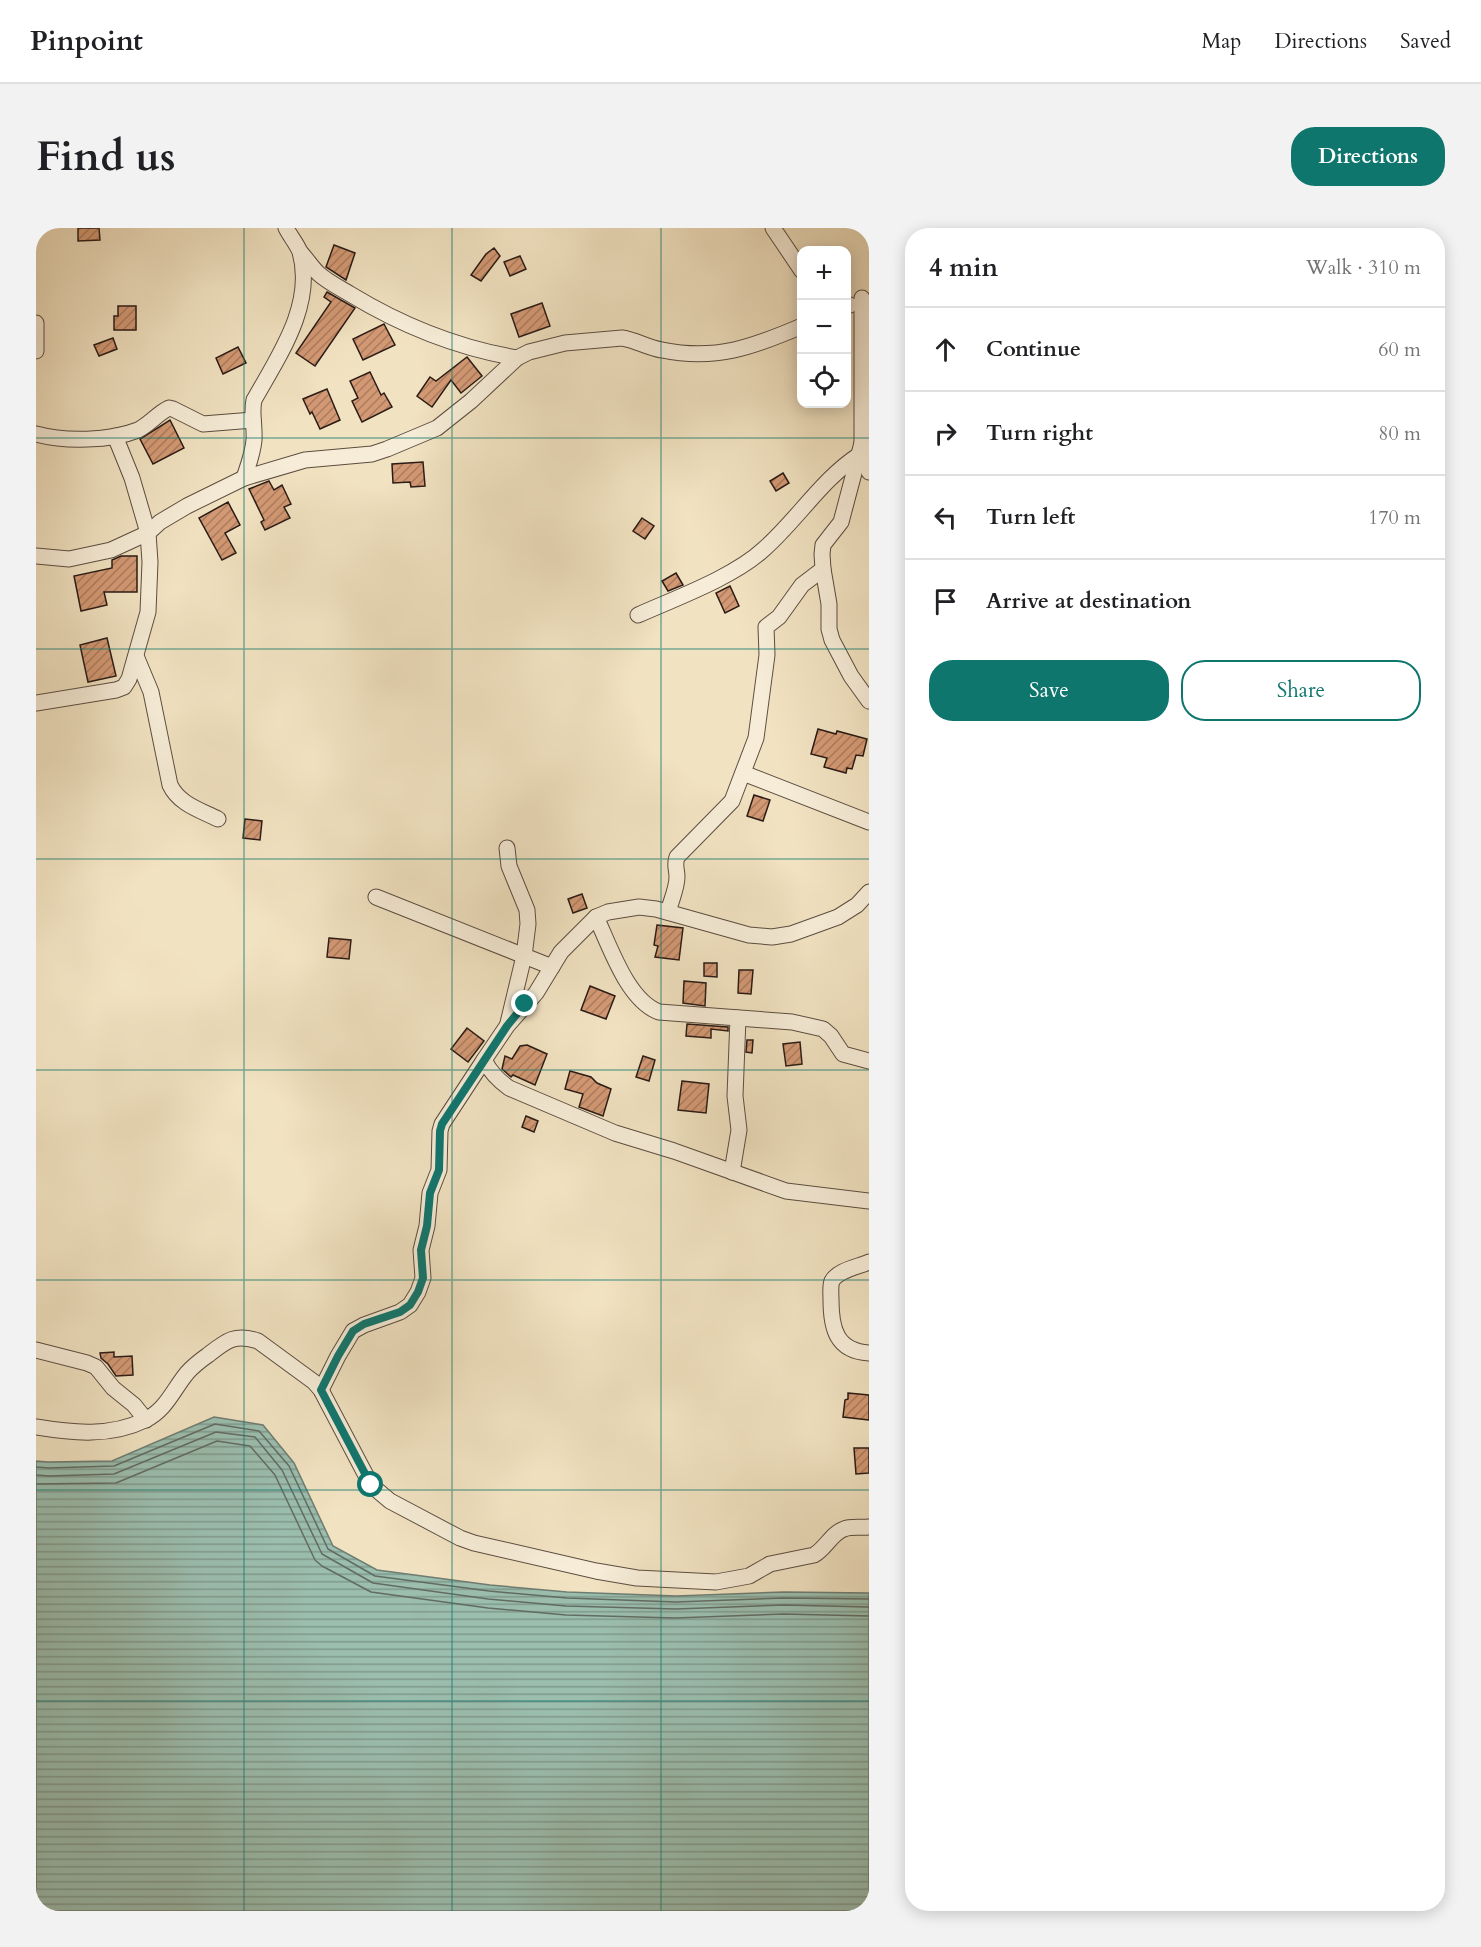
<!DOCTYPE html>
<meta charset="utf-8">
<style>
body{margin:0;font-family:Cardo,serif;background:#f2f2f2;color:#202124}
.controls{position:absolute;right:18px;top:18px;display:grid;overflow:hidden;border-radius:12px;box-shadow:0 3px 15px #0003}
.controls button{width:54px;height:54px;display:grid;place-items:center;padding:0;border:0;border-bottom:2px solid #e0e0e0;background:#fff;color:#202124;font:30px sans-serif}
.stop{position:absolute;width:18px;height:18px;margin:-14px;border:4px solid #0f766e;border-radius:50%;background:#fff}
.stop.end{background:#0f766e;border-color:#fff;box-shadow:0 2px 6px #0008}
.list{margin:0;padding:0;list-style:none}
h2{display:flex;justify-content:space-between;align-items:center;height:78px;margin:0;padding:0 24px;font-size:26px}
h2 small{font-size:20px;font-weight:400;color:#757577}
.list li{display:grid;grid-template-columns:39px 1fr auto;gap:18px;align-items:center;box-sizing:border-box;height:84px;padding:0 24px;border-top:2px solid #e0e0e0}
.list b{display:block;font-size:22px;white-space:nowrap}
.list em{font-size:20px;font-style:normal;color:#757577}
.actions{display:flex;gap:12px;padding:18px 24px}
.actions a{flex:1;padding:14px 0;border:2px solid #0f766e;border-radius:24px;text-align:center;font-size:21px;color:#0f766e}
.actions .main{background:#0f766e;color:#fff}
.icon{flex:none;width:33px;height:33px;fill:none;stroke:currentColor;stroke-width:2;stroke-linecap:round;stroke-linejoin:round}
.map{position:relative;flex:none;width:833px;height:1683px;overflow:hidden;border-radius:24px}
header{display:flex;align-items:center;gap:36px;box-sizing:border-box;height:84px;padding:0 30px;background:#fff;border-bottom:2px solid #e0e0e0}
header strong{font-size:28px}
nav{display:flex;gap:33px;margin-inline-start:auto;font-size:21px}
.intro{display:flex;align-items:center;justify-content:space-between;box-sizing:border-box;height:144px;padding:0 36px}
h1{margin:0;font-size:42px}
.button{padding:15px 27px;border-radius:24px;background:#0f766e;color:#fff;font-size:21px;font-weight:700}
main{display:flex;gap:36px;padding:0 36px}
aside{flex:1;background:#fff;border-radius:24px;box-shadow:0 3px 15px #0003}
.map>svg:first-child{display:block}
</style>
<header>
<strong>Pinpoint</strong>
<nav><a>Map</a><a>Directions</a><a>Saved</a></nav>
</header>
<div class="intro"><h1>Find us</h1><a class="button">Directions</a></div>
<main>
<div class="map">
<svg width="833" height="1683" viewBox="0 0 833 1683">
<defs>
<pattern id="water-rules" width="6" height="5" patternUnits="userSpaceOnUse" patternTransform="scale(1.5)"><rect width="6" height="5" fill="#9bbeaf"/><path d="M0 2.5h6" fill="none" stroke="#7f9a8d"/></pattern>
<pattern id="building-hatch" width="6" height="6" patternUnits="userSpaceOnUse" patternTransform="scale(1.5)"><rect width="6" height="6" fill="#d39974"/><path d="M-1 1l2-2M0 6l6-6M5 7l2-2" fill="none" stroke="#ab7c5e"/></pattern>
</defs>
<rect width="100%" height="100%" fill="#f1e2c1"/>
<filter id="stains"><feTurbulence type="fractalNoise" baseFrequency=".00333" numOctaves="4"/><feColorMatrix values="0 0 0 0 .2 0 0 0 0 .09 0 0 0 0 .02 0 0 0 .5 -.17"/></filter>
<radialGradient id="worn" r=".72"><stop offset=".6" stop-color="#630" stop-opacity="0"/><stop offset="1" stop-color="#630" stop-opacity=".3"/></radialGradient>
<path fill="url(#water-rules)" stroke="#6e7d72" stroke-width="1.5" d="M178,1189L227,1197L258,1235L297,1318L341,1342L454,1357L531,1364L640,1368L748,1364L833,1365V1683H0V1233L12,1234L76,1233Z"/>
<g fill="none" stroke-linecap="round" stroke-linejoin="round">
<g stroke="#626c62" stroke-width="1.5">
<path d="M0,1239L13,1240L78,1238L179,1196L223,1203L253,1238L292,1321L339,1348L453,1363L531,1370L640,1374L748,1370L833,1371"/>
<path d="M0,1247L13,1248L78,1246L180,1204L219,1209L246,1242L286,1326L337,1355L452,1371L530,1378L640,1381L748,1377L833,1379"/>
<path d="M0,1256L80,1255L181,1213L214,1218L239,1247L279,1332L286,1338L335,1364L452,1380L530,1387L639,1390L748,1386L833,1388"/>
</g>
</g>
<g fill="url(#building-hatch)" stroke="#2a1b16" stroke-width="1.5">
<path d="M42,0H63L64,12L42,13Z"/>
<path d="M298,17L319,25L310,52L290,39Z"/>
<path d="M458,20L464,28L445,53L435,47L450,26Z"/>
<path d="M484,28L490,41L474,48L468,34Z"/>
<path d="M291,64L319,80L279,138L260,125L295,74L288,69Z"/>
<path d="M506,75L514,98L483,109L475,86Z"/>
<path d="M82,78H100V102H78V88H82Z"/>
<path d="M348,96L359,117L327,132L317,111Z"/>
<path d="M77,110L81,121L63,128L58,117Z"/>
<path d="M202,119L210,135L187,146L180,130Z"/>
<path d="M431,129L446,148L425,165L415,152L396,179L381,168L394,149L400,153Z"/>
<path d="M334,144L345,167L348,165L356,179L326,194L316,173L322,170L314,153Z"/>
<path d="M291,161L304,192L284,201L276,184L274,186L267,171Z"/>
<path d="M134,192L148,220L117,236L104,211Z"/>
<path d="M387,234L389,258L375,259L374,254L357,255L356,236Z"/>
<path d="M747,245L753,255L740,263L734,253Z"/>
<path d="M233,253L238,262L246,257L255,276L248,279L254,290L229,302L225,294L228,292L213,261Z"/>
<path d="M192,274L204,297L189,305L200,325L186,332L163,290Z"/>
<path d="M606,290L618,298L609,311L597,303Z"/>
<path d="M85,328H101V364H68L71,377L45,383L38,348L76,340V332Z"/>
<path d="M640,345L647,357L632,363L626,353Z"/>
<path d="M694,358L703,378L689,385L680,365Z"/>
<path d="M71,410L80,448L52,454L44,417Z"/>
<path d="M782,501L800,506L801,503L831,511L827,528L820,527L816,541L811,540L810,545L788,539L791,530L775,526Z"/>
<path d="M718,567L734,572L727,593L711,588Z"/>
<path d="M209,591L226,593L224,612L207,610Z"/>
<path d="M546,666L551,680L537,685L532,671Z"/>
<path d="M621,697L647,700L643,732L619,729L622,718L618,717Z"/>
<path d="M293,710L315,712L313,731L291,729Z"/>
<path d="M668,735H681V749L668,748Z"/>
<path d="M703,742H717L715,766L702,765Z"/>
<path d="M648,753L670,755L669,778L647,775Z"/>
<path d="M554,758L579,768L570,791L545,782Z"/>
<path d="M651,796L692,799V803L675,801V810L650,808Z"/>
<path d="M431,800L448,813L432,834L415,821Z"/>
<path d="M711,812H717L716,825L710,824Z"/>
<path d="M764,814L766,836L750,838L747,816Z"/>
<path d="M491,817L511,826L499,857L477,847L475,849L466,841L469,828L476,831L484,818Z"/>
<path d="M607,828L619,832L613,853L600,849Z"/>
<path d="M534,843L555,849L561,855L575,861L567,888L543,879L547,866L529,861Z"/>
<path d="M646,853L673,856L670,885L642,882Z"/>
<path d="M490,888L502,893L498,904L486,899Z"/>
<path d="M78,1124V1129L96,1128L97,1147L80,1148L72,1136L65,1130L64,1125Z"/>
<path d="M812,1165L833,1167V1192L807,1189L809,1172L812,1171Z"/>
<path d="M818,1220H833V1245L820,1246Z"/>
</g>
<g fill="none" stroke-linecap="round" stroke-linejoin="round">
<defs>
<g id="street">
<path d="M737,0L766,43"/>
<path d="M265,25C271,31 276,40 283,46C292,54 304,60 314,66C365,97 422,120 481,130"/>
<path d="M826,70V215L833,244"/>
<path d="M810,76L814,77"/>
<path d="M0,95V123"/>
<path d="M0,206C29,214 74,213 102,202C114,196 122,185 133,180L137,181L167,196L217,192"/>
<path d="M826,215L805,294L787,317L786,326L787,341L793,376V401L796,412L815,448L833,473"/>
<path d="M208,250C212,238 217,225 218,212C219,198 215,185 218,172C242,129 279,77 264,24C261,16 254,8 250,0"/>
<path d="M0,328L33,331L75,322L112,305L124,294L151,278L208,250L269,232L336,226L351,221L401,200L435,173L481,130L493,124L529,115L586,110C600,112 612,120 626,122C680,133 717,119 766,98"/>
<path d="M602,387C640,370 698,349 728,321C761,292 786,251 823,227"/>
<path d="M100,428L115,464L134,557C143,576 164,582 182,591"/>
<path d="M0,475L80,462L88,459L93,451L112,384L114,334L112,305L96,250L79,208"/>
<path d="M707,545L833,594"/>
<path d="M471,620L473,638L491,682L492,696L488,728L472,795"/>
<path d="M833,664L821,677L802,689L755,706L736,709L713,707L620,681L603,679L572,684L560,689L525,724L500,765L471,798L448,832C455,845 462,852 473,860L579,905L638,923L750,963L833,973"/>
<path d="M340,669L516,739"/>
<path d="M632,684C635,673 641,660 641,649C641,641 638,637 641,629L696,573L720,510L731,427L730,399L743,389L766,357L787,341"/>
<path d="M560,689C574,718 591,772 623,784L756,794L787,801L795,808L807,826L833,833"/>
<path d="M696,944L703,902L699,868L702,790"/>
<path d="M833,1034C822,1039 802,1042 796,1053C794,1058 795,1066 795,1072C795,1100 800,1123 833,1125"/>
<path d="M0,1122L51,1135L60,1139L77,1160L98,1177L110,1192"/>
<path d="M285,1162L302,1128L317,1103L328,1097L364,1084L374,1077L382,1064L387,1050L385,1022L391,998L394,965L403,942L404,903L406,896L448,832"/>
<path d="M0,1199C36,1205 75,1209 109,1192C130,1182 137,1162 151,1145C157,1138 165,1132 172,1127C190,1113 199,1105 222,1113L278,1154L285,1162L335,1257L354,1273L424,1310L438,1315L560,1343L601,1350L680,1354L713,1348L734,1336L778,1327C789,1321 796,1305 808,1301C815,1298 825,1300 833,1299"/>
</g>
</defs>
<use href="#street" stroke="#5c4d41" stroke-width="17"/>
<use href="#street" stroke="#f6ecd7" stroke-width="15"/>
</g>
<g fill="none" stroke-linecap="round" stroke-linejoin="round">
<path stroke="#0f766e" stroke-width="8" d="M335,1257L285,1162L302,1128L317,1103L328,1096L364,1084L374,1077L382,1064L387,1050L385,1022L391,998L394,965L403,942L404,903L406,896L471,798L489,776"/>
</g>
<path fill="none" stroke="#0f766e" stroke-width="1.5" stroke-opacity="0.55" d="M208,0V1683M416,0V1683M625,0V1683M0,210H833M0,421H833M0,631H833M0,842H833M0,1052H833M0,1262H833M0,1473H833"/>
<rect width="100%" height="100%" filter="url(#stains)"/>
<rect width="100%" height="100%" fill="url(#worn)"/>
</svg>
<div class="controls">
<button>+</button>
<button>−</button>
<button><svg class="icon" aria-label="locate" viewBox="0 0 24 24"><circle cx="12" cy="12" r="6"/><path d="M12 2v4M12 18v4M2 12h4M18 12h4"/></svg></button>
</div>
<div class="stop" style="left:335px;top:1257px"></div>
<div class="stop end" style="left:489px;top:776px"></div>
</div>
<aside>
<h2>4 min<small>Walk · 310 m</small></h2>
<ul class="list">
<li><svg class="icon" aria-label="ahead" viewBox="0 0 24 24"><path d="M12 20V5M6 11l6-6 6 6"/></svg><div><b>Continue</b></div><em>60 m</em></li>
<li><svg class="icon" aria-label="right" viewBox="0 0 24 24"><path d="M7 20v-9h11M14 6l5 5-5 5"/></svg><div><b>Turn right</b></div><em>80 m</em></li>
<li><svg class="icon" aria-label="left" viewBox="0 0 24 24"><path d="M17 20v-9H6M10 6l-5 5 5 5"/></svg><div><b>Turn left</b></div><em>170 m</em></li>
<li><svg class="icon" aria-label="arrive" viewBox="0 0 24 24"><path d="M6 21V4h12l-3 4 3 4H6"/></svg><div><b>Arrive at destination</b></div></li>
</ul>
<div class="actions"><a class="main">Save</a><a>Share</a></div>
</aside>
</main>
